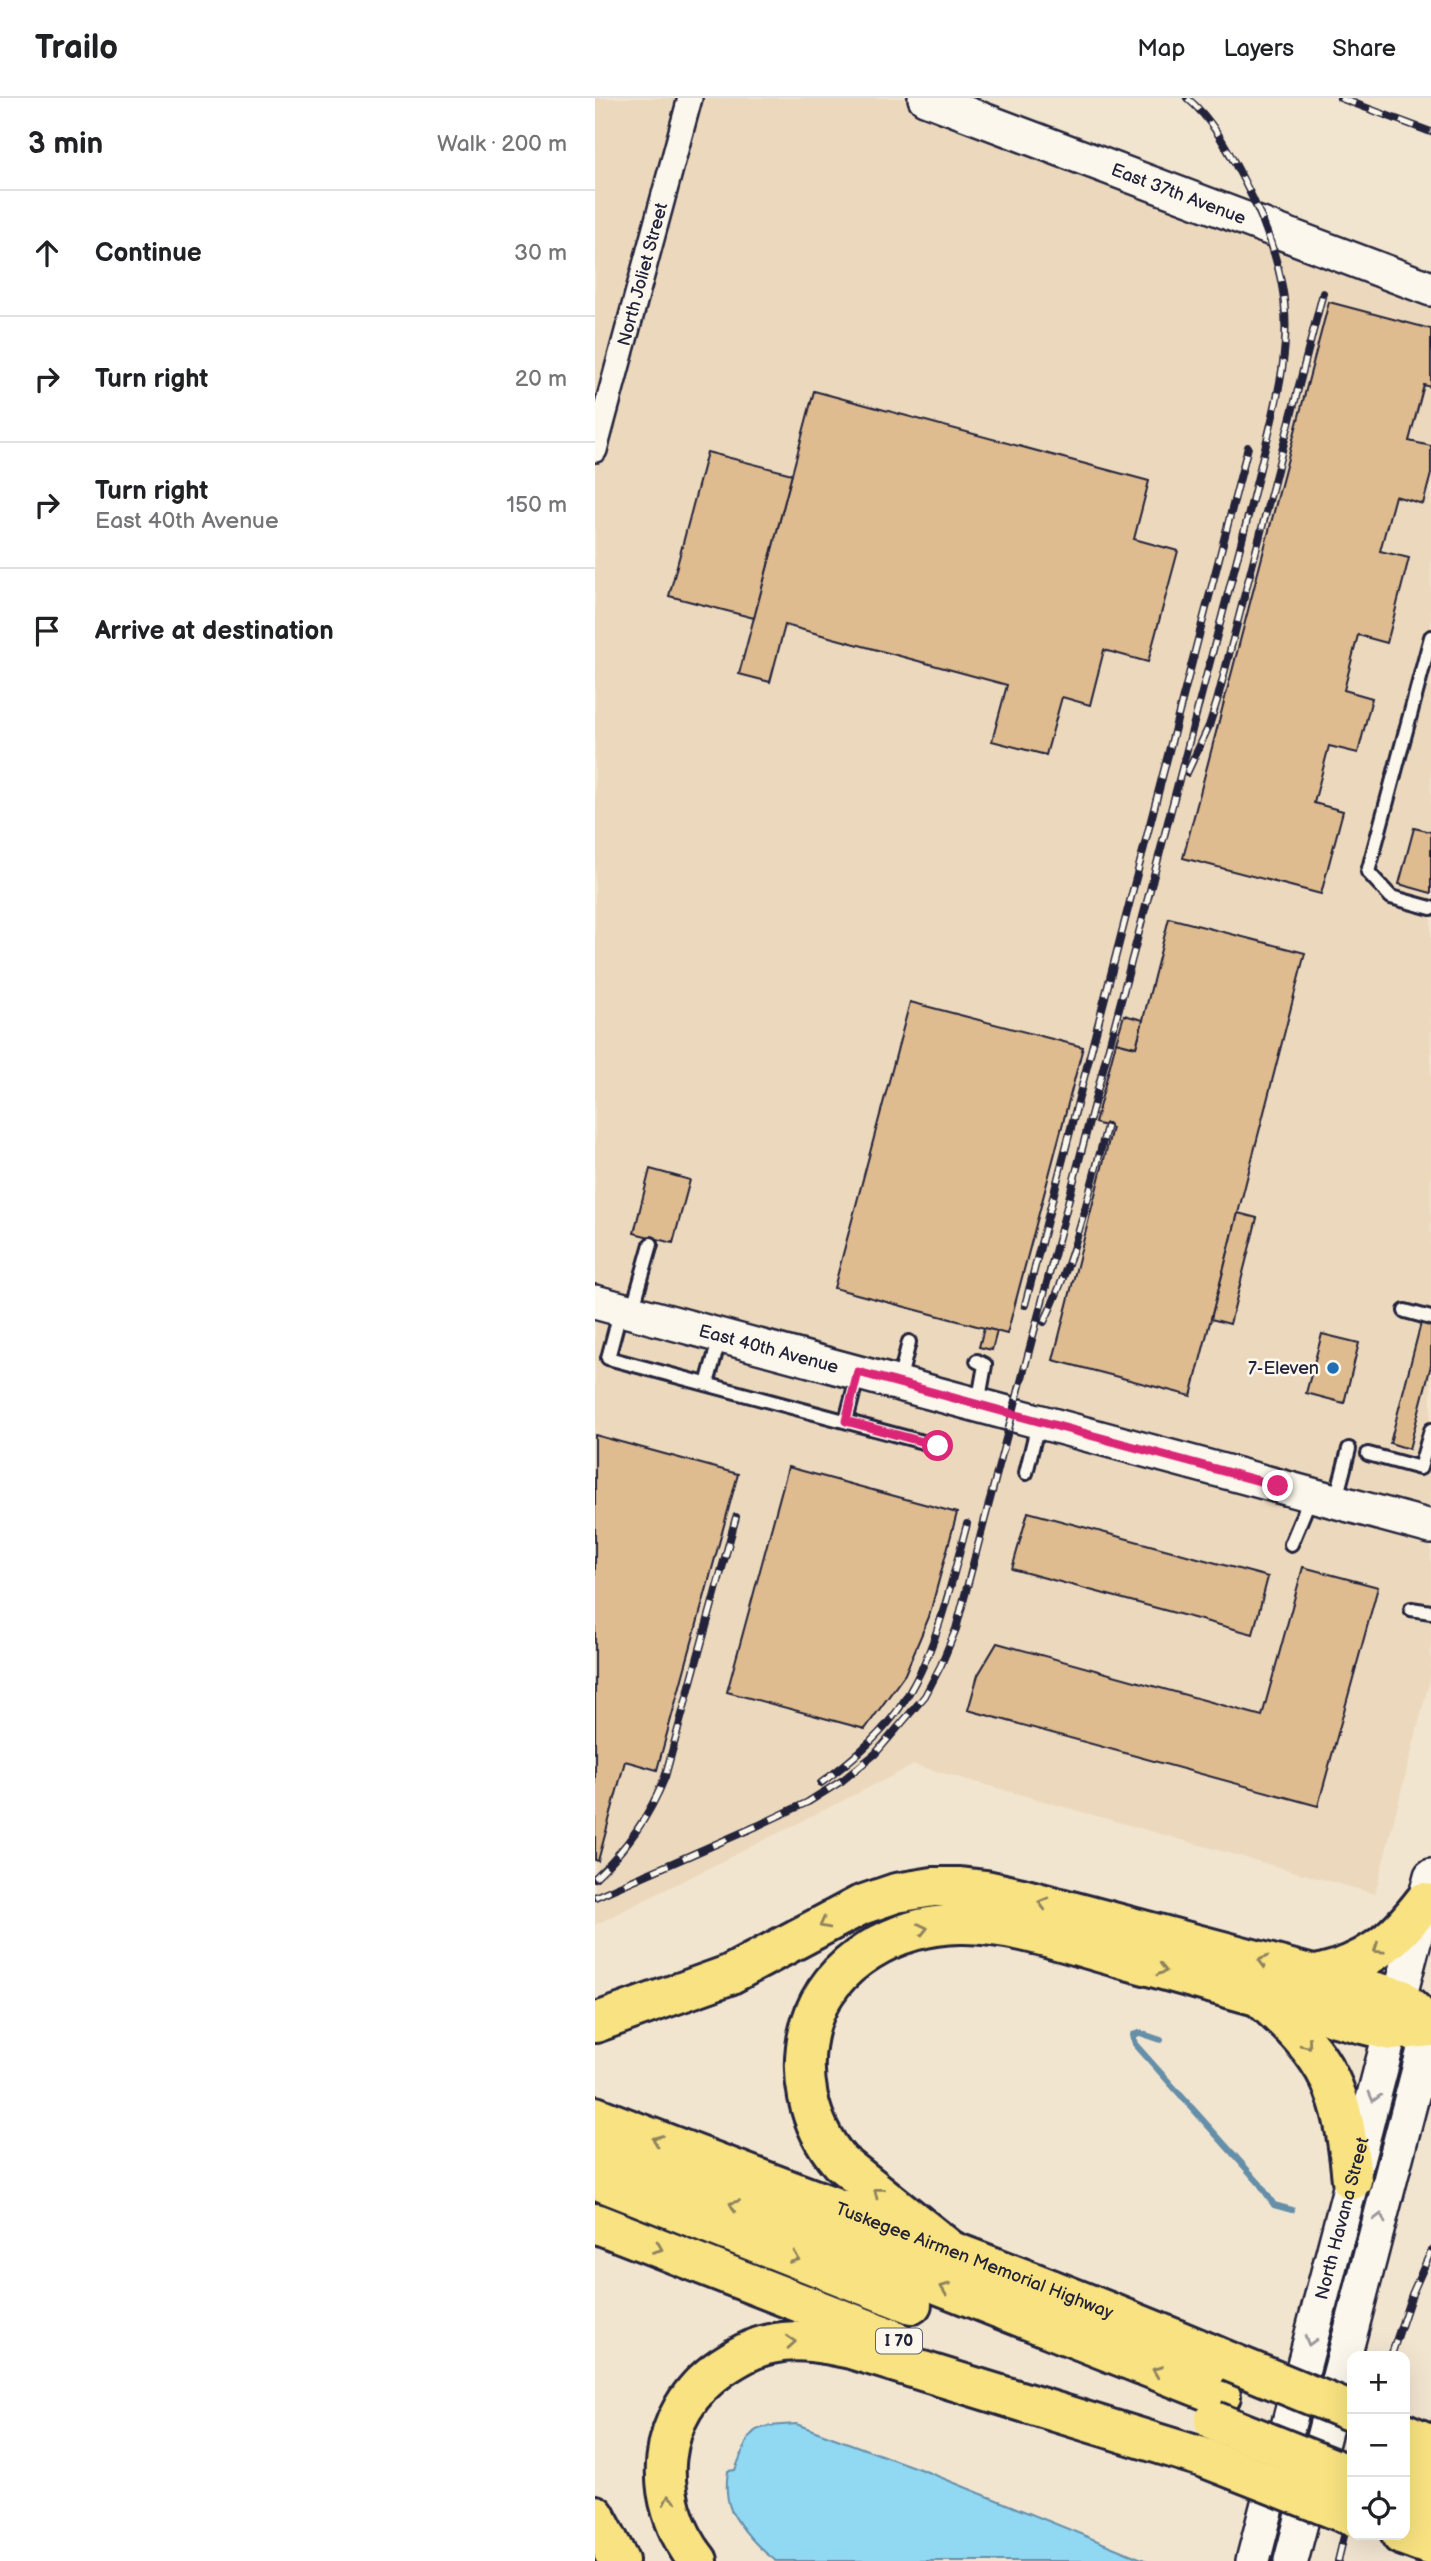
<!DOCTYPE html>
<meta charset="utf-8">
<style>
body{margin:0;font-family:"Balsamiq Sans",sans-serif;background:#f6f6f6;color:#202124}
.controls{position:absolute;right:21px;bottom:21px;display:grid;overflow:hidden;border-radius:14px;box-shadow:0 7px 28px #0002}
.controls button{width:63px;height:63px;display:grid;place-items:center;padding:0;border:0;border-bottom:2px solid #e0e0e0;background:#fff;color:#202124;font:35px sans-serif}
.stop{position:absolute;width:21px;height:21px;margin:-16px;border:5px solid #db2777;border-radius:50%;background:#fff}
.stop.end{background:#db2777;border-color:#fff;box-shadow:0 2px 7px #0008}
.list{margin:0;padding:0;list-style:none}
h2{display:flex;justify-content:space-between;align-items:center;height:91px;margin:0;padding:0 28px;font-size:30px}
h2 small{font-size:23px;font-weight:400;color:#757577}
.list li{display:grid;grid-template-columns:46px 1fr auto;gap:21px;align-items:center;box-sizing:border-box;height:126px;padding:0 28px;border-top:2px solid #e0e0e0}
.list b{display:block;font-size:26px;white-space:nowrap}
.list p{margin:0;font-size:23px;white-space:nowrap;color:#757577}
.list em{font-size:23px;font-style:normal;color:#757577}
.icon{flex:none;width:38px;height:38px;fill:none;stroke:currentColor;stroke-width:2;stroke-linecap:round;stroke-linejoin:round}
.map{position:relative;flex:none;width:836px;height:2463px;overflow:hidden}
header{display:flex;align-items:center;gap:42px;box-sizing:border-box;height:98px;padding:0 35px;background:#fff;border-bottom:2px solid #e0e0e0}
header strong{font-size:33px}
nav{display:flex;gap:38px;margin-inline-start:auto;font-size:24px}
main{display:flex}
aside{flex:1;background:#fff}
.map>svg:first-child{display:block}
</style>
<header>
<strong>Trailo</strong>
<nav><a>Map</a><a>Layers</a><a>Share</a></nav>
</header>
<main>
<aside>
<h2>3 min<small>Walk · 200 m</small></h2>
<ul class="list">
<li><svg class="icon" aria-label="ahead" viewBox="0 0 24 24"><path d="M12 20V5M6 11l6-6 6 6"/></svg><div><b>Continue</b></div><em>30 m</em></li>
<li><svg class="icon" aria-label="right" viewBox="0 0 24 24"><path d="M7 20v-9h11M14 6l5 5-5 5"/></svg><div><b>Turn right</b></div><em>20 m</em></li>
<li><svg class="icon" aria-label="right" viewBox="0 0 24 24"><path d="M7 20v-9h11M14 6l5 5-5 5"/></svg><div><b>Turn right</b><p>East 40th Avenue</p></div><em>150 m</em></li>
<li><svg class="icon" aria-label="arrive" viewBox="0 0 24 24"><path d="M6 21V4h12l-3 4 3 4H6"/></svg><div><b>Arrive at destination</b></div></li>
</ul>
</aside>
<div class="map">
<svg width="836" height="2463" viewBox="0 0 836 2463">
<rect width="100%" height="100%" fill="#f2e5d0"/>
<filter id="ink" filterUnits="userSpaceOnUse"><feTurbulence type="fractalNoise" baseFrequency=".0143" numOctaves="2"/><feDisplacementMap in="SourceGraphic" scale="14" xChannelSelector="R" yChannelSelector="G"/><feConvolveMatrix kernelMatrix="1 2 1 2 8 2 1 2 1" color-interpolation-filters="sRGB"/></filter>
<g filter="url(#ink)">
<path fill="#ecd9bd" d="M0,0H360L836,178V1578L780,1796L319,1667L0,1827Z"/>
<path fill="#91d8f3" stroke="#658fa9" stroke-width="2" d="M201,2326L330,2373L552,2463H181C164,2451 146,2431 136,2412C131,2400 131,2386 133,2373L140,2372C158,2328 153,2329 201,2326Z"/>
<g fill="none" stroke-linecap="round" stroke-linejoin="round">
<path stroke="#658fa9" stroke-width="6" d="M566,1942L545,1935L538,1937L540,1946L665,2086L679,2107L697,2112"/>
</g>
<g fill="#debc90" stroke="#22223b" stroke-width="2">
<path d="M734,204L836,231V289L829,287L814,343L836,348V376L828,406L800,398L785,453L814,460L792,545L763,537L749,592L777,600L763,655L734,648L719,705L748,713L726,796L588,760Z"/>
<path d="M219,293L554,383L539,441L583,453L553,564L509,552L495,607L467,599L451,657L397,643L412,587L190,527L175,584L144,576Z"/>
<path d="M112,354L197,376L159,520L74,498Z"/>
<path d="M819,730L836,734V795L804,786Z"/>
<path d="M574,820L710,855L596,1298L458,1262L517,1030L500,1025L521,944L541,949Z"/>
<path d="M315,904L488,949L412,1236L239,1190Z"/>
<path d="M529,917L548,922L541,949L521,944Z"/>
<path d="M55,1071L95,1082L78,1145L39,1135Z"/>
<path d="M643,1115L662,1120L635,1226L616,1221Z"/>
<path d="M826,1225L836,1227V1267L814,1351L795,1345Z"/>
<path d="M389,1230L402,1233L397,1252L384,1249Z"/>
<path d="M727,1236L764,1245L749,1305L711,1295Z"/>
<path d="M0,1337L143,1376L62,1672L30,1663L3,1763L0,1762Z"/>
<path d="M193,1369L362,1415L334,1519L310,1576L270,1631L132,1594Z"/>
<path d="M433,1414L673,1479L658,1536L417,1471Z"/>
<path d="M708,1469L783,1489L723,1708L373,1612L383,1577L402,1545L667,1618Z"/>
</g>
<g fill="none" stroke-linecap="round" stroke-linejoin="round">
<defs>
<g id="lane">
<path d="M836,539L773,774L796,799L836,810"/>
<path d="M26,1211L13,1260L343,1348"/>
<path d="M37,1213L56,1146"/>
<path d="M810,1213L836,1220"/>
<path d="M382,1263L390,1267L383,1306"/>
<path d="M304,1284L314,1244"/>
<path d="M112,1286L125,1239"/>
<path d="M251,1323L263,1276"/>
<path d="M773,1356L825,1370L836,1332"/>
<path d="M431,1375L443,1326"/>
<path d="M741,1401L754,1351"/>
<path d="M696,1446L716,1398"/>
<path d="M816,1511L836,1514"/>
</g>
<g id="street">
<path id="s1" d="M0,352L95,0"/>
</g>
<g id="secondary">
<path id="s2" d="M330,0L836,191"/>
<path id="s3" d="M0,1204L836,1429"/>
<path id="s4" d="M658,2463L836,1778"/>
<path d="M696,2463L836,1925"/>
</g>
<g id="highway">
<path d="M722,1877C772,1866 799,1843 829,1804"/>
<path d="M668,1902C736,1963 748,1992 757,2082"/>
<path d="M0,1925L134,1877L266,1807L301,1795L338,1789H365L391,1792L427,1800L805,1900L835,1929"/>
<path id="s5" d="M0,2018C212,2101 427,2175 635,2264"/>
<path d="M0,2051L626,2298"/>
<path d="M0,2081L317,2206"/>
<path d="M0,2125L298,2241"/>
<path d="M355,2152L245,2064C212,2026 202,1973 216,1925C235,1863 302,1827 365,1826C418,1825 473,1846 525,1860C615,1885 705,1911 796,1933L835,1929"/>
<path d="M810,2335L836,2346"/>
<path d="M810,2371L836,2381"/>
<path d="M810,2399L836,2409"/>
<path d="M0,2417L24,2463"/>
<path d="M806,2437L836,2448"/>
<path d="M103,2463C54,2401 60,2315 127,2269C142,2259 158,2249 176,2246C203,2240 229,2245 256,2251L610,2360"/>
</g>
</defs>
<use href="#lane" stroke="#22223b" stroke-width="18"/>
<use href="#street" stroke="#22223b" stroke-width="28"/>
<use href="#secondary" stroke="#22223b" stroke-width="38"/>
<use href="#highway" stroke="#22223b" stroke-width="44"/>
<use href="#lane" stroke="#fbf7ec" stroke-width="12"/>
<use href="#street" stroke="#fbf7ec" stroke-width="23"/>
<use href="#secondary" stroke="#fbf7ec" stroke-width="33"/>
<use href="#highway" stroke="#f8e281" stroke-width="38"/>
<defs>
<g id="rail">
<path d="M745,0L836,34"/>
<path d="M592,675L614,628L622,603L728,195"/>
<path d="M430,1207L653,349"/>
<path d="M449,1224C480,1161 494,1095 512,1028"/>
<path d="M226,1685C252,1666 277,1645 297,1620C340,1565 354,1492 372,1426"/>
<path d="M0,1780C32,1750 54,1719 70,1679L141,1419"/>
<path d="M0,1799L162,1728L213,1704L248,1682L280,1656L330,1598L346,1567L361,1531L638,476C648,438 658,400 667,362C681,307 698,246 687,188C680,149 665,113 647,79C632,50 617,21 592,0"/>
<path d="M796,2258L817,2196L836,2153"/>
<path d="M743,2463L757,2405"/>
</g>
</defs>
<use href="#rail" stroke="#22223b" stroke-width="8"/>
<use href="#rail" stroke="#fbf7ec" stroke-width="5" stroke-dasharray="16" stroke-linecap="butt"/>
<defs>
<g id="highway-bridge">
<path d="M635,2264L757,2314"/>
<path d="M619,2323L757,2378"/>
<path d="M610,2360L757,2418"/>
</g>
</defs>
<use href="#highway-bridge" stroke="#22223b" stroke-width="44" stroke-linecap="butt"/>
<use href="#highway-bridge" stroke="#f8e281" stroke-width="38"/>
</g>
<defs><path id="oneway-chevron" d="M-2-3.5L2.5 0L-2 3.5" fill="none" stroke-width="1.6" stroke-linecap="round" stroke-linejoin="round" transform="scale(1.75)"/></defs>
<g stroke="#8d825e">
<use href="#oneway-chevron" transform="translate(448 1805) rotate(-165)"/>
<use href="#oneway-chevron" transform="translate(229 1826) rotate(152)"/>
<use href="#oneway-chevron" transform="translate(328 1831) rotate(-13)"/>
<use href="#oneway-chevron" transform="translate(783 1851) rotate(146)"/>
<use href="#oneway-chevron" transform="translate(668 1863) rotate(-165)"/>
<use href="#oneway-chevron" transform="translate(567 1872) rotate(15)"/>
<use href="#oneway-chevron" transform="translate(712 1946) rotate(50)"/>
<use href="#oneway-chevron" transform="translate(62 2042) rotate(-159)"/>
<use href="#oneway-chevron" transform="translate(283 2094) rotate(-142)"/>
<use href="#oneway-chevron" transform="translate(139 2107) rotate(-158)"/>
<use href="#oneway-chevron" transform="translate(63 2150) rotate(22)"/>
<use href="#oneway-chevron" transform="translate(200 2160) rotate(22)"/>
<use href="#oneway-chevron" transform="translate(350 2190) rotate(-159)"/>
<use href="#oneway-chevron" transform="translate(196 2244) rotate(-4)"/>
<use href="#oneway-chevron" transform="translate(562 2273) rotate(-159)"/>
<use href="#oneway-chevron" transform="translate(74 2402) rotate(-101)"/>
</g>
<g stroke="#99979c">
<use href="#oneway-chevron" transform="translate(779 1999) rotate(105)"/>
<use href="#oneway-chevron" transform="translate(785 2120) rotate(-75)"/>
<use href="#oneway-chevron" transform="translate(715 2243) rotate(105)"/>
</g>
</g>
<g fill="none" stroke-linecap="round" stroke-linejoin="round" filter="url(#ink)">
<path stroke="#db2777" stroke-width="9" d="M343,1348L251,1323L263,1274L683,1388"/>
</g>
<circle fill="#1f6fb2" stroke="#fbf7ec" stroke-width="2.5" cx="738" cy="1270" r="7"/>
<g text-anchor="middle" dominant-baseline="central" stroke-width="5" stroke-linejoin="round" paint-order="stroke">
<rect fill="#fbf7ec" stroke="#636270" stroke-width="2" x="281" y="2230.5" width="46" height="25" rx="5"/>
<g font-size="16" font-weight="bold" fill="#22223b">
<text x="304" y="2243">I 70</text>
</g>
<g font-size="18" fill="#22223b" stroke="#fbf7ec">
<text stroke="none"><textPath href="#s2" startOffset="271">East 37th Avenue</textPath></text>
<text stroke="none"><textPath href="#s1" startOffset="182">North Joliet Street</textPath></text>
<text stroke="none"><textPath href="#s3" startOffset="180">East 40th Avenue</textPath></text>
<text stroke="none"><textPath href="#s4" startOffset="354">North Havana Street</textPath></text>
<text stroke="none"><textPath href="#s5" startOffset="406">Tuskegee Airmen Memorial Highway</textPath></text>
</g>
<g font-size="18" fill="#22223b" stroke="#fbf7ec" text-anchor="end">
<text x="724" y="1270">7-Eleven</text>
</g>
</g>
</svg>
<div class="controls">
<button>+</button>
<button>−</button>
<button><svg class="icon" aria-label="locate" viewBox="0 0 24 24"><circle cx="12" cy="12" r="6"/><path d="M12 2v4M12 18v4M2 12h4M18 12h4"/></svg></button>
</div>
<div class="stop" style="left:343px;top:1348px"></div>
<div class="stop end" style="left:683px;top:1388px"></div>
</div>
</main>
